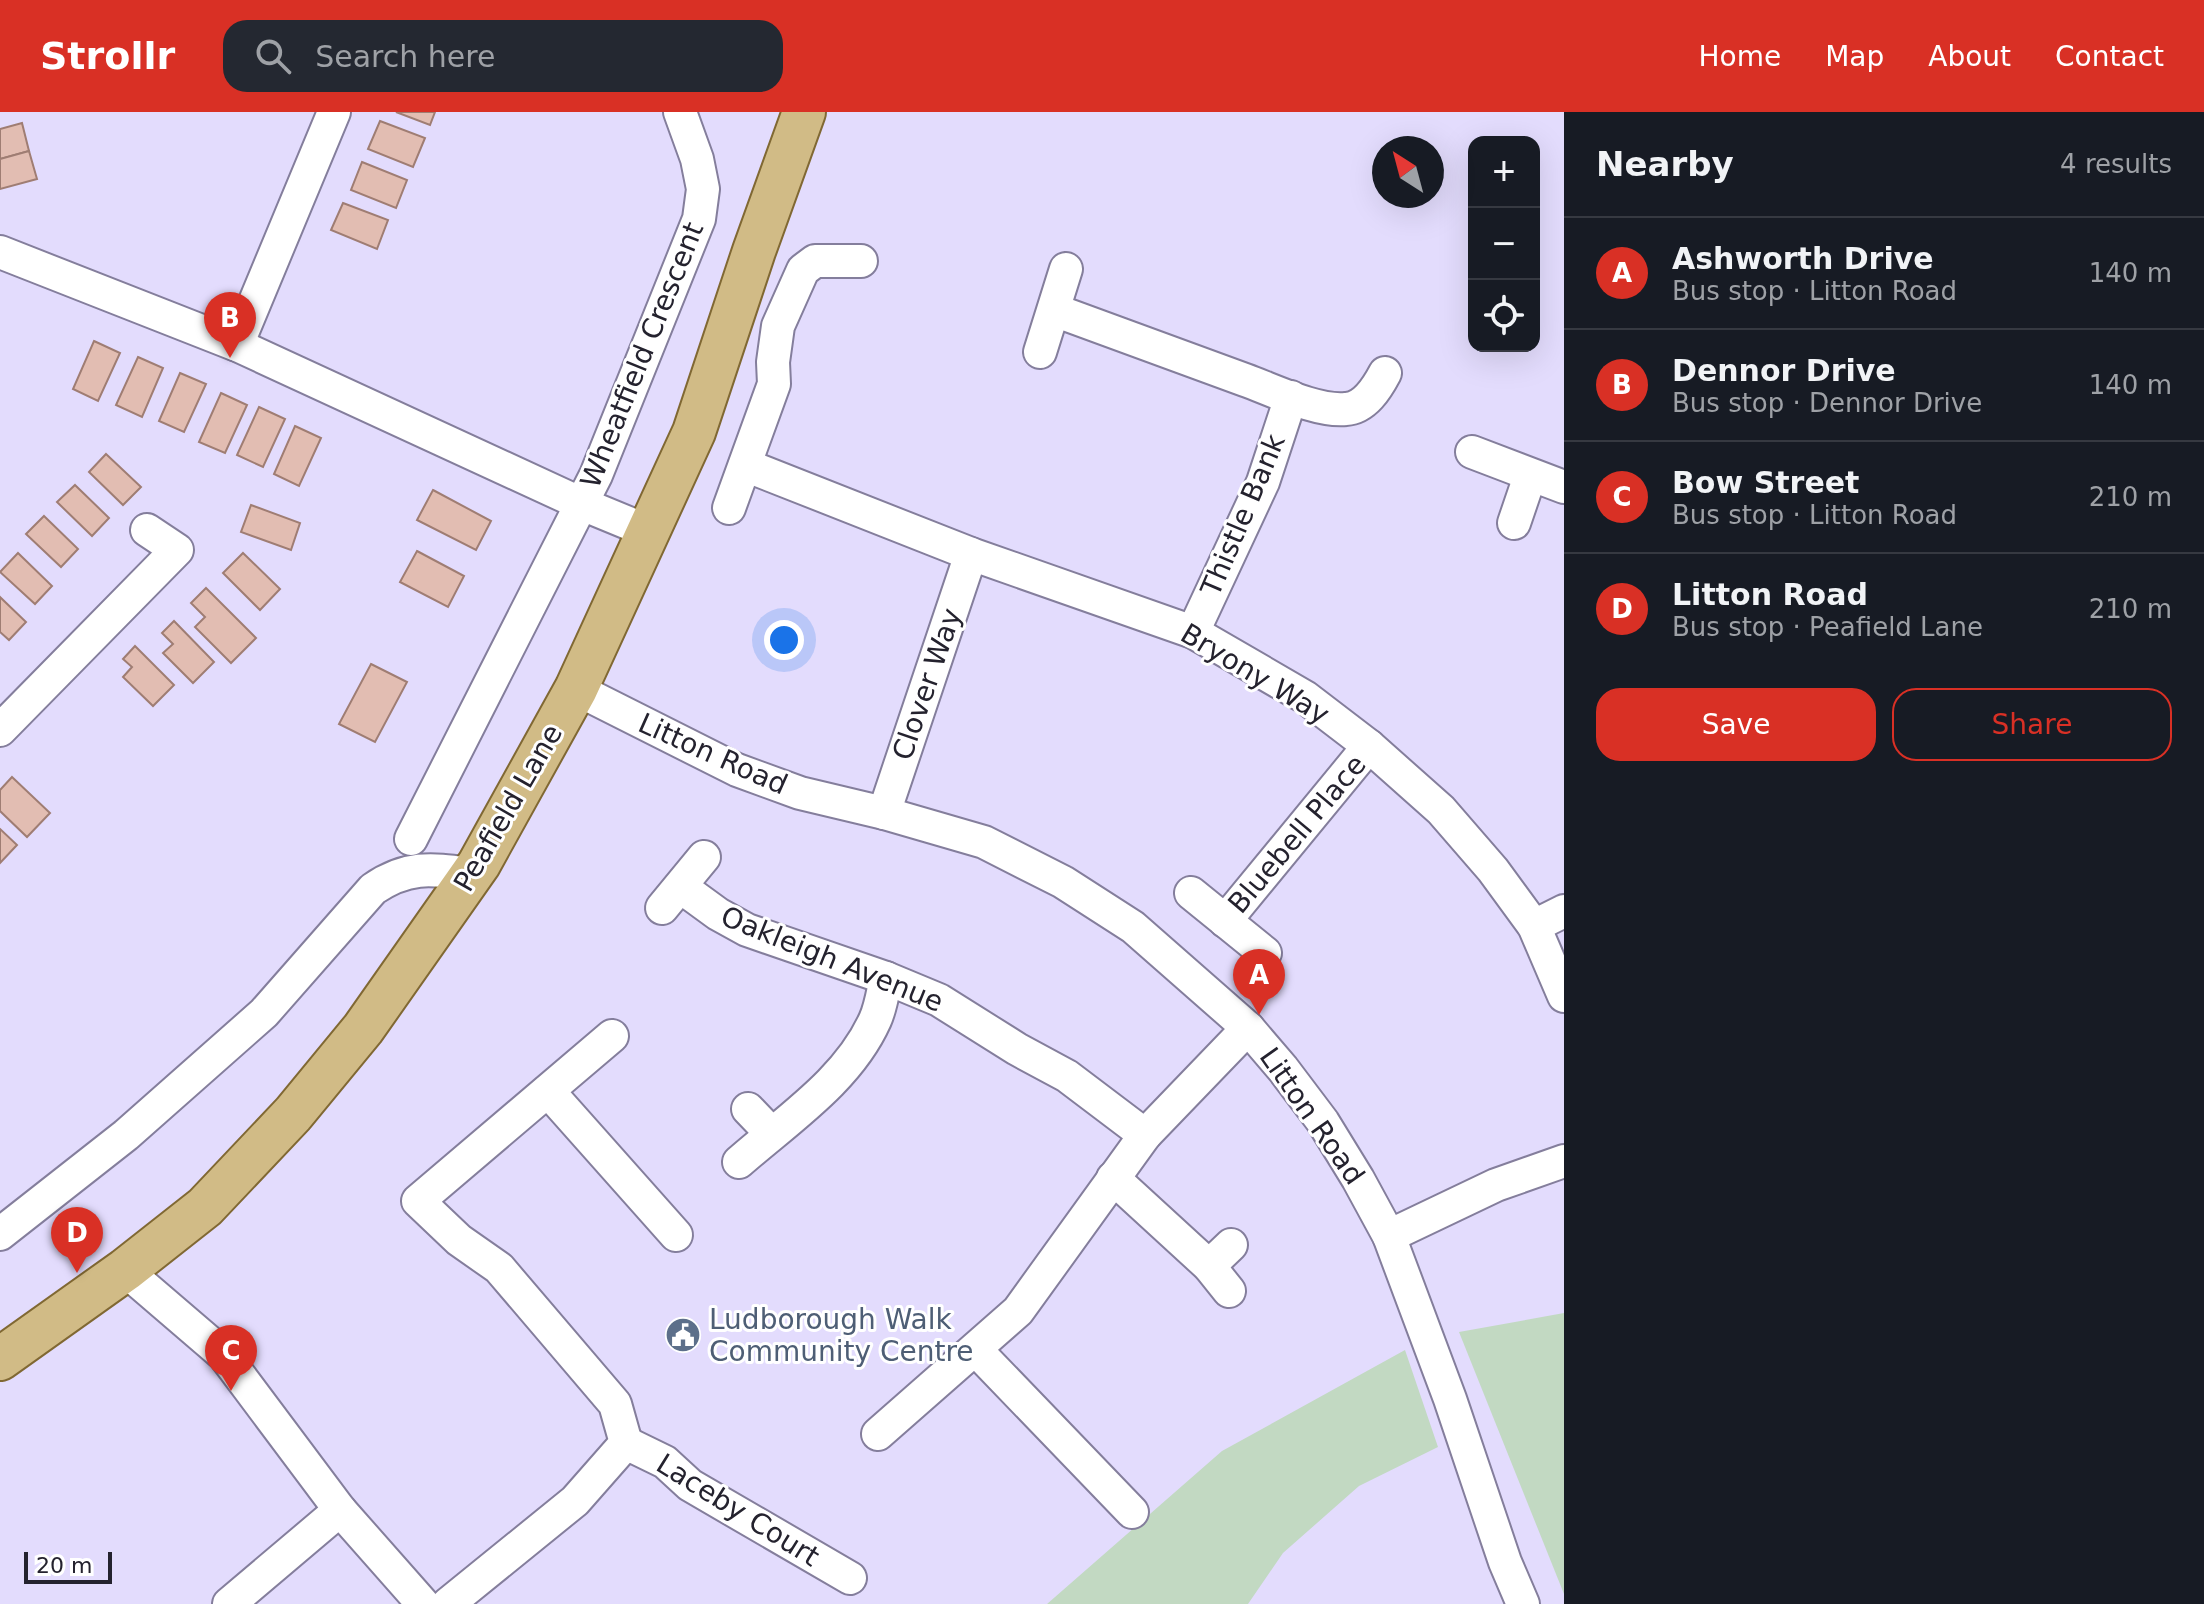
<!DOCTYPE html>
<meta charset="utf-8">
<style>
body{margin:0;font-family:"DejaVu Sans",sans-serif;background:#242831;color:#f1f3f6}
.controls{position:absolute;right:24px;top:24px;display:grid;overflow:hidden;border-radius:16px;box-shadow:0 8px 32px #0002}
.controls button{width:72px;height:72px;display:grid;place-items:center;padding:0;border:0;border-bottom:2px solid #363941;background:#171b24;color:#f1f3f6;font:40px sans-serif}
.compass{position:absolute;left:1372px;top:24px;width:72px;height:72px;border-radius:50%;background:#171b24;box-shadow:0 8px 32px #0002;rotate:324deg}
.scale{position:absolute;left:24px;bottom:20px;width:88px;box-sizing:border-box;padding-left:8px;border:4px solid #24222e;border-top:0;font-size:22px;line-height:28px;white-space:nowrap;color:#24222e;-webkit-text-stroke:6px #fff;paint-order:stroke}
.you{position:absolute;left:784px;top:528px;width:28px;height:28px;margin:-20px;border:6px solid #fff;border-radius:50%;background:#1a73e8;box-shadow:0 0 0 12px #1a73e833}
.badge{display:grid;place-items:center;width:52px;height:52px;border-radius:50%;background:#d93025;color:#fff;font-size:26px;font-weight:700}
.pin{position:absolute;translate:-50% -66px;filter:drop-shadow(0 2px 4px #0008)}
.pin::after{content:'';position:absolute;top:42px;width:28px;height:24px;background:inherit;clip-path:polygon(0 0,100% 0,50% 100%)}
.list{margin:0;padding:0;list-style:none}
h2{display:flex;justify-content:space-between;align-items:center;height:104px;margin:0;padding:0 32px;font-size:34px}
h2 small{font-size:26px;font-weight:400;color:#9ea1a6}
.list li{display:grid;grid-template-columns:52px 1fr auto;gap:24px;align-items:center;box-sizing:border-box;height:112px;padding:0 32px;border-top:2px solid #363941}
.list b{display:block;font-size:30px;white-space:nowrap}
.list p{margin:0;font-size:26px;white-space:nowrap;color:#9ea1a6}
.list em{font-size:26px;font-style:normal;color:#9ea1a6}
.actions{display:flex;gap:16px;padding:24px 32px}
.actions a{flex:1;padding:18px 0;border:2px solid #d93025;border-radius:24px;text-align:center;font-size:28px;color:#d93025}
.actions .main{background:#d93025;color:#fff}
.icon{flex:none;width:44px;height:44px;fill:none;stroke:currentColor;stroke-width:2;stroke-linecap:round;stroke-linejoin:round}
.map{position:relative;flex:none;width:1564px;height:1492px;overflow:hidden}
header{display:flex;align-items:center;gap:48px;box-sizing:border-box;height:112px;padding:0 40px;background:#d93025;color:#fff}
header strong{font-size:38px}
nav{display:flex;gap:44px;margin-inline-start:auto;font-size:28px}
.search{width:560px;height:72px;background:#242831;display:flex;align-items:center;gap:20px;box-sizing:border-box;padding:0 28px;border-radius:24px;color:#9ea1a6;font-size:30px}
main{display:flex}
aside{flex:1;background:#171b24}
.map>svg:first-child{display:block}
</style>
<header>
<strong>Strollr</strong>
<div class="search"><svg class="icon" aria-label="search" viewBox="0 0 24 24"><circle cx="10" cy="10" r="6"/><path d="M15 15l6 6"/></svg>Search here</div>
<nav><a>Home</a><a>Map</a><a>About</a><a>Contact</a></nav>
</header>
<main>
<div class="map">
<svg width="1564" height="1492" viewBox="0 0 1564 1492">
<rect width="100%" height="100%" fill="#e3dcfd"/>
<g fill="#c2d9c2">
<path d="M1564,1201V1482L1459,1220Z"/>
<path d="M1405,1238L1438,1335L1359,1374L1283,1441L1248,1492H1047L1222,1339Z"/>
</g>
<g fill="#e2bdb2" stroke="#9f7d73" stroke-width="2">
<path d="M396,0H435L430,13Z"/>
<path d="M380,9L425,26L413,55L368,37Z"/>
<path d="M22,11L29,39L0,47V17Z"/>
<path d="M29,39L37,67L0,77V47Z"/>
<path d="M362,50L407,68L396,96L351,78Z"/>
<path d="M343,91L388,108L377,137L331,118Z"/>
<path d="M94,229L120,241L98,289L73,277Z"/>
<path d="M138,245L163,256L142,305L116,293Z"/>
<path d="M180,261L206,272L184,320L159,309Z"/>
<path d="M221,281L247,293L225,341L199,330Z"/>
<path d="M259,295L285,307L263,355L237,343Z"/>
<path d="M295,314L321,326L299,374L274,362Z"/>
<path d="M106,342L141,375L123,393L89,360Z"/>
<path d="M75,373L109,406L92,424L57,390Z"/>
<path d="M433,378L491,409L476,438L417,408Z"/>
<path d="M251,393L300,411L291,438L241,420Z"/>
<path d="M44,404L78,437L61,455L26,422Z"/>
<path d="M417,439L464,464L448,495L400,470Z"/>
<path d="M18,441L52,474L35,492L0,460Z"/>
<path d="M243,441L280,477L260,498L223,461Z"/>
<path d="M206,476L256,526L231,551L195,515L205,505L191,491Z"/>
<path d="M0,485L26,510L9,528L0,520Z"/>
<path d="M174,509L214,550L193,571L163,541L173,532L162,521Z"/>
<path d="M135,534L174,573L153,594L123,565L132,555L123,547Z"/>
<path d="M371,552L407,570L375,630L339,612Z"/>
<path d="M12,665L50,701L27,725L0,699V678Z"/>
<path d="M0,717L17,733L0,751Z"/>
</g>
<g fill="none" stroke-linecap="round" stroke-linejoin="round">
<defs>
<g id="minor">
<path d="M0,140L237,233L582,392L650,420"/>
<path d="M1054,198C1118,221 1181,245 1245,268C1273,278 1317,300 1346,297C1365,296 1377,276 1385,261"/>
<path d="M237,233L334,0"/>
<path d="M1040,240L1066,157"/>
<path d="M1472,340L1564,375"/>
<path d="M745,353L971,442L1193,520L1305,585L1369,634L1441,698L1493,758L1534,814L1564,884"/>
<path d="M729,396L774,272L773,250L778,214L803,158L815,149H861"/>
<path d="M1514,411L1530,364"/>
<path d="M1193,520L1263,370L1291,285"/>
<path d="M576,577L737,658L800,681L884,701L984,730L1063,770L1133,815L1248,916L1283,957L1323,1010L1358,1067L1389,1124L1450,1287L1505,1450L1523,1492"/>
<path d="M0,618L177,438L147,418"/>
<path d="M884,701L971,442"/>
<path d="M411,727L596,363L699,107L703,77L697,47L680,0"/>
<path d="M681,775L718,802L747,818L886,866L939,888L1017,937L1067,964L1145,1023"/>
<path d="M1191,781L1265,841"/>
<path d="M662,796L704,745"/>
<path d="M1225,809L1369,634"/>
<path d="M1534,814L1564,799"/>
<path d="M548,979L676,1123"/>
<path d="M748,997L771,1021"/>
<path d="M739,1050C788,1007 848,968 875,908C881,895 883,879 886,866"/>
<path d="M1113,1066L1209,1154L1229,1179"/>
<path d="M0,1122L126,1023L264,901L373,777C408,753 432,757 472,762"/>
<path d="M1389,1124L1496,1073L1564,1049"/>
<path d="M1209,1154L1231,1133"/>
<path d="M125,1158L224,1243L340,1398L423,1492"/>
<path d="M976,1238L1132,1400"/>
<path d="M878,1322L1018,1199L1145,1023L1248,916"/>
<path d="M626,1331L665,1350L690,1373L850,1466"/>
<path d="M229,1492L340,1398"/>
<path d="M448,1492L575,1389L626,1331L615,1292L499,1156L459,1128L418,1089L612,924"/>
</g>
<path id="major" d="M0,1247L125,1158L205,1095L293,1002L363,917L479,752L576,577L694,320L754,139L804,0"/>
</defs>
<use href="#minor" stroke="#847e9c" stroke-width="36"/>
<use href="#major" stroke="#806833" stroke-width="46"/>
<use href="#minor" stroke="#fff" stroke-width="32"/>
<use href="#major" stroke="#d1bb86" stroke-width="42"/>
</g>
<defs>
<symbol id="civic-disc" viewBox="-11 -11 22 22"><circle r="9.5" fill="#5c6f8a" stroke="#fff"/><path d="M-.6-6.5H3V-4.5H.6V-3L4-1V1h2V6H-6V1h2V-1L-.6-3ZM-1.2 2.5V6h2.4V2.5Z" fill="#fff"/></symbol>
</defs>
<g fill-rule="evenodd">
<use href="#civic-disc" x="663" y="1203" width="40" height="40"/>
</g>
<g text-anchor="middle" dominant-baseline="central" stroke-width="6" stroke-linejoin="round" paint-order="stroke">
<g font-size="28" fill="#24222e" stroke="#fff">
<text transform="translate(642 243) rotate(-68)">Wheatfield Crescent</text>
<text transform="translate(1243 403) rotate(-67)">Thistle Bank</text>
<text transform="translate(1255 562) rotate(31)">Bryony Way</text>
<text transform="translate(927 572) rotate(-71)">Clover Way</text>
<text transform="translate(713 642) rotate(24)">Litton Road</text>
<text transform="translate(508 696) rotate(-60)">Peafield Lane</text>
<text transform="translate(1297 722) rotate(-50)">Bluebell Place</text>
<text transform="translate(832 847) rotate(22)">Oakleigh Avenue</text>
<text transform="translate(1312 1004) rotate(55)">Litton Road</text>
<text transform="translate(738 1398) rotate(32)">Laceby Court</text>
</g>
<g font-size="28" fill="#4e5e75" stroke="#fff" text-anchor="start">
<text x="709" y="1207">Ludborough Walk<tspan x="709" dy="32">Community Centre</tspan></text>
</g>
</g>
</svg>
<div class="controls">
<button>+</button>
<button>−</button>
<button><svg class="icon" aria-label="locate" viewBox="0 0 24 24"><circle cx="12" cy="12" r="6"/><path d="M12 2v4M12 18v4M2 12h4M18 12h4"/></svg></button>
</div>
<svg class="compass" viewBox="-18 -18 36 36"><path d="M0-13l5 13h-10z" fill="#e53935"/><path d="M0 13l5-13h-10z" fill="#9ea1a6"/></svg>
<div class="scale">20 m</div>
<div class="you"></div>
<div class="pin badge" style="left:1259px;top:903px">A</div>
<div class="pin badge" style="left:230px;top:246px">B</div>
<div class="pin badge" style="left:231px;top:1279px">C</div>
<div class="pin badge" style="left:77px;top:1161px">D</div>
</div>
<aside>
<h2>Nearby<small>4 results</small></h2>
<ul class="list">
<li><span class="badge">A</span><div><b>Ashworth Drive</b><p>Bus stop · Litton Road</p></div><em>140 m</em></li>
<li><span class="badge">B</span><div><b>Dennor Drive</b><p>Bus stop · Dennor Drive</p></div><em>140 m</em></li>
<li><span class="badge">C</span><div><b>Bow Street</b><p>Bus stop · Litton Road</p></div><em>210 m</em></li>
<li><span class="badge">D</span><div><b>Litton Road</b><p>Bus stop · Peafield Lane</p></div><em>210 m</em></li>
</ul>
<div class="actions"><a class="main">Save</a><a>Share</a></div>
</aside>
</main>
